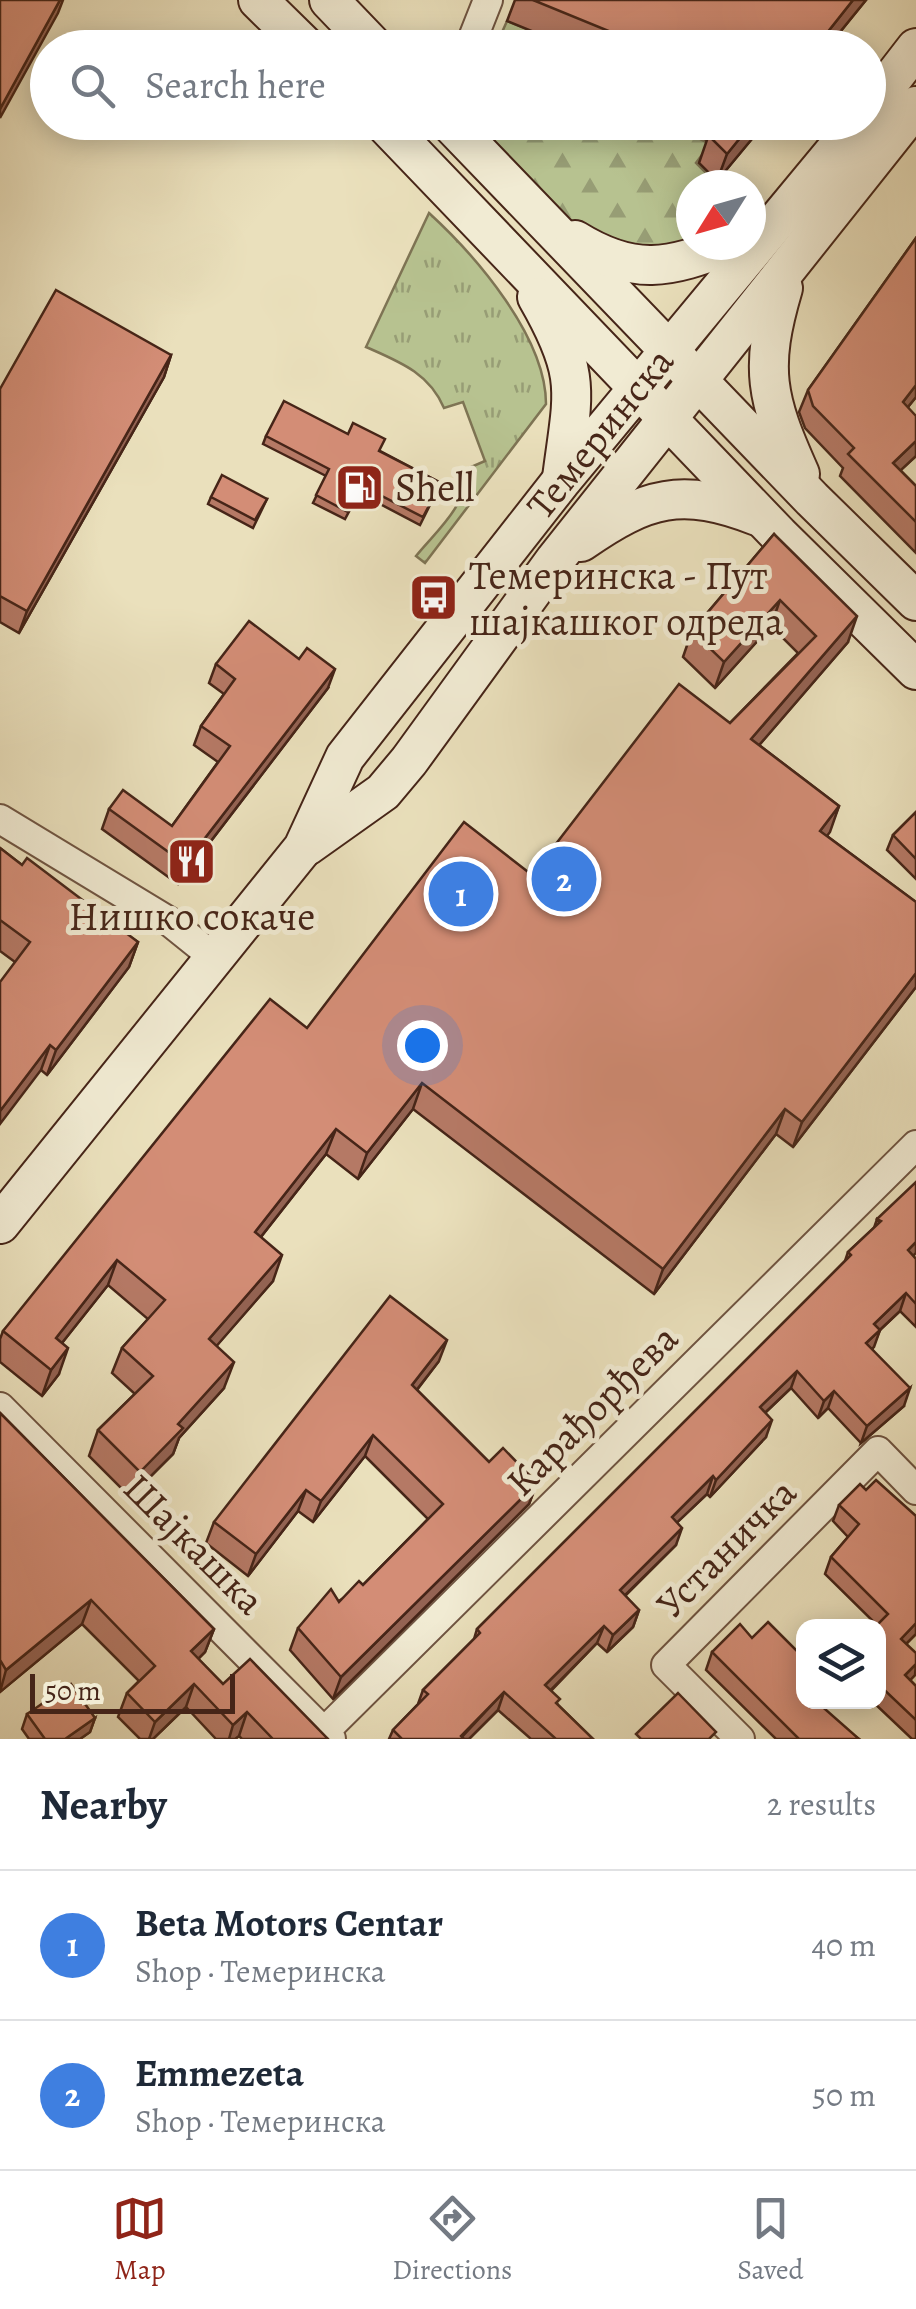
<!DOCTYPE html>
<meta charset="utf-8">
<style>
body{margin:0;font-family:Alegreya,serif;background:#f6f6f7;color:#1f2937}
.controls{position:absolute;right:30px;bottom:30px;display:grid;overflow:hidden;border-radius:20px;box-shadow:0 5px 25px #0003}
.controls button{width:90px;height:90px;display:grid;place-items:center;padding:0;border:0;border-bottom:2px solid #e0e1e3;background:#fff;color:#1f2937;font:50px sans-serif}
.compass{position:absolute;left:676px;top:170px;width:90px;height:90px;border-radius:50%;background:#fff;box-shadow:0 5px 25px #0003;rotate:233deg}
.scale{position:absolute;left:30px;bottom:25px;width:205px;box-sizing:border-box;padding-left:10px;border:5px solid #462518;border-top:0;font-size:28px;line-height:35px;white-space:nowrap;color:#462518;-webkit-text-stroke:8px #f1ebd3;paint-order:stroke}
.you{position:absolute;left:422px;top:1045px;width:35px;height:35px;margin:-25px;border:8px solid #fff;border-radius:50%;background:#1a73e8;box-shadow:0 0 0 15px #1a73e833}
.badge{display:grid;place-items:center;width:65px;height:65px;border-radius:50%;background:#8f2418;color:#fff;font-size:32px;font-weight:700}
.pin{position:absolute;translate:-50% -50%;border:5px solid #fff;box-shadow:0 2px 10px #0006}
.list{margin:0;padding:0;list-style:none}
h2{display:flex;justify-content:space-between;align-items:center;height:130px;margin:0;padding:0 40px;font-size:42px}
h2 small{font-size:32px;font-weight:400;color:#747a83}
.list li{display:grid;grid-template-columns:65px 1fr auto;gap:30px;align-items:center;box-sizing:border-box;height:150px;padding:0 40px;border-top:2px solid #e0e1e3}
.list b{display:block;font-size:38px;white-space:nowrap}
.list p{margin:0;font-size:32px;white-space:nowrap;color:#747a83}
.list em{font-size:32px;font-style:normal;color:#747a83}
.icon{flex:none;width:55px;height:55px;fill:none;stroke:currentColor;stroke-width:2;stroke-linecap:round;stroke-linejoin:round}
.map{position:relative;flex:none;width:916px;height:1739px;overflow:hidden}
.search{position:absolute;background:#fff;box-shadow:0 5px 25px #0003;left:30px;right:30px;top:30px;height:110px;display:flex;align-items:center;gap:25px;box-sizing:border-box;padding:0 35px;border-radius:55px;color:#747a83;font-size:38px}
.sheet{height:430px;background:#fff}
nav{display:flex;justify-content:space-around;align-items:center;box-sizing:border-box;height:140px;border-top:2px solid #e0e1e3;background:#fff;font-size:28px;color:#747a83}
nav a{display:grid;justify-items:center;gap:5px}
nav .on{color:#8f2418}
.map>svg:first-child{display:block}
</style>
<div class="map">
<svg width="916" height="1739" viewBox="0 0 916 1739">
<defs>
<pattern id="grass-tufts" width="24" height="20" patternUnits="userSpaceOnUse" patternTransform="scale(2.5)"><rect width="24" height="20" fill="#b7c290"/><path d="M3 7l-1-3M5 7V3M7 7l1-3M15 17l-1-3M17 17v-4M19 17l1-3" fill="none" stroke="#979d75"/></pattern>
<pattern id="forest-firs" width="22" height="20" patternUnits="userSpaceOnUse" patternTransform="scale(2.5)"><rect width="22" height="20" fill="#b7c290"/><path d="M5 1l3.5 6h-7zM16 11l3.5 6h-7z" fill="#979d75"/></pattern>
</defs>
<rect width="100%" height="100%" fill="#eae0bc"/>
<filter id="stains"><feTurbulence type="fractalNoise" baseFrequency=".002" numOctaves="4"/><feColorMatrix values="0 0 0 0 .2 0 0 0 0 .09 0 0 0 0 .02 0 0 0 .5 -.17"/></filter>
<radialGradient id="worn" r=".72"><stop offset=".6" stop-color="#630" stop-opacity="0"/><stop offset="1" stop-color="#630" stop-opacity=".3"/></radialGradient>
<path fill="url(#grass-tufts)" stroke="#7e7454" stroke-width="2.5" d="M429,213C476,256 546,337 546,404L425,563L416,556C436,531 470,504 464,470L485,461L463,402L444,408C429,373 400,362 366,347Z"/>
<g fill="url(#forest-firs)" stroke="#7e7454" stroke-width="2.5">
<path d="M507,21L573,47L495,48Z"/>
<path d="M457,123H679L677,128L710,144L696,163L717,184L729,185H691V245L657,259L563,221Z"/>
</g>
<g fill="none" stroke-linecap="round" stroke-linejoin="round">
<defs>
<g id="minor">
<path d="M469,48L488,0"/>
<path d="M0,819L170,922L216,959"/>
<path d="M0,1407L331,1739"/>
<path d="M324,1732L916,1145"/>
<path d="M740,1739L666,1665L878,1451L916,1490"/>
</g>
<g id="secondary">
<path d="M258,0L307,48"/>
<path d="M329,0L375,48"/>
<path d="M868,110L916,48"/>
<path d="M383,122L779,535L916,670"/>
<path d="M449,122L812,499L916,601"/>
<path d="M575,240C635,277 669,268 729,245"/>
<path d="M783,288C759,369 766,398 800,474"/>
<path d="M537,297C583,377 573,392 562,478"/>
<path d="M581,542C647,496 682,487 757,516"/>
<path d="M307,846L383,792L409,761L555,560L916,106"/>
<path d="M0,1224L303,848L345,757L562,480L859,122"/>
</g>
</defs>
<use href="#minor" stroke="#6f5441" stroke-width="32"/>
<use href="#secondary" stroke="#462518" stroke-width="42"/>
<use href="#minor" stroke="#f1ebd3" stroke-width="28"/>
<use href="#secondary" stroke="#f1ebd3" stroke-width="38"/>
</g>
<g fill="#b57965" stroke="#462518" stroke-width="2.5">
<path d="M515,0H866L827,48H573L507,21Z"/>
<path d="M682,122H766L717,181L699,163L707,140L680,127Z"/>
<path d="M916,238V397L908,407L916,456L900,470L916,486V553L840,476L843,468L805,428L799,412L808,390Z"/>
<path d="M171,355L164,377L19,633L0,622V389Z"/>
<path d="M266,436L380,451L441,483L420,525L359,493L345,519L313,503L326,476L263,444Z"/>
<path d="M211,497L267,499L253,528L208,504Z"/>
<path d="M774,534L848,642L759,745L839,806L827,836L916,902V987L793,1147L776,1134L654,1294L413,1109L358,1179L326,1154L261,1237L273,1281L216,1346L224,1388L179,1438L173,1454L130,1497L89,1456L98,1430L135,1394L112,1373L122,1348L148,1319L108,1285L62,1343L59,1374L42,1396L0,1362V1339L3,1331L307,1028L532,875L730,723L798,653L771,626L715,688L683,657L692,631Z"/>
<path d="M216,664L328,688L178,884L102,829L109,809L172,826L218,762L194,745L201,726L224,694L209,683Z"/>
<path d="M916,812V879L887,850L893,835Z"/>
<path d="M0,848L22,865L138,942L129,967L47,1075L41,1070L15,962L0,951Z"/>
<path d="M877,1219L916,1259V1327L900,1311L880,1330L872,1349L904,1406L861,1443L828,1408L818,1418L791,1388L765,1413L766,1437L710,1497L707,1494L677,1522L676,1545L625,1596L639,1610L633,1627L607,1652L597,1643L551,1691L558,1705L593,1739H531L498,1710L469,1739H389L393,1730L418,1704L423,1690L474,1639L477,1629L845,1261L848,1252L874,1228Z"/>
<path d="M439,1361L417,1390L489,1462L537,1483L529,1504L333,1699L290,1650L298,1628L363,1585L428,1519L365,1456L313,1522L298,1511L248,1576L206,1543L214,1522Z"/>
<path d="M0,1413L214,1629L205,1652L198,1659L223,1684L328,1739H242L239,1736L235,1739H216L186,1707L153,1739H140L118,1717L127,1693L139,1681L82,1624L0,1692Z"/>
<path d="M866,1490L916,1516V1634L906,1644L915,1675L910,1680L916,1686V1739H912L873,1702H878V1626L825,1574L831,1557L848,1537L833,1521L839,1505Z"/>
<path d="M712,1652L804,1702L859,1739H776L706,1670Z"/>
<path d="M27,1714L95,1718L90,1732L80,1739H29L22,1729Z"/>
</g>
<g fill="#946353" stroke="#462518" stroke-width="2.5">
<path d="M60,0H63L58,13L0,118V109Z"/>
<path d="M853,0H866L827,48H815Z"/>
<path d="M753,122H766L717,181L727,154Z"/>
<path d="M171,355L164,377L19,633L27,611Z"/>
<path d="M916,385V397L894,424L903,402Z"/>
<path d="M916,441V456L885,485L893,463Z"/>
<path d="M780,600L771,626L715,688L724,662Z"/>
<path d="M857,616L848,642L742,765L751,739Z"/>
<path d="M335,669L328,688L178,884L185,864Z"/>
<path d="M839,806L830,832L811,857L820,831Z"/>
<path d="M138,942L129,967L47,1075L56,1050Z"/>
<path d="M916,973V987L793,1147L802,1122Z"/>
<path d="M50,1045L41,1070L0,1124V1111Z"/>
<path d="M422,1083L413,1109L358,1179L367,1153Z"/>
<path d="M785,1109L776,1134L654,1294L663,1269Z"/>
<path d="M336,1129L326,1154L245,1257L255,1232Z"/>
<path d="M916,1242V1253L902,1267L908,1250Z"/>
<path d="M282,1255L273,1281L200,1365L209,1339Z"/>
<path d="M117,1260L108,1285L46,1363L56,1338Z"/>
<path d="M906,1293L900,1311L868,1341L874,1324Z"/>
<path d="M880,1330L874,1347L860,1360L866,1343Z"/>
<path d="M447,1340L439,1361L404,1406L412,1385Z"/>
<path d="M68,1348L59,1374L42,1396L51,1370Z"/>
<path d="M234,1362L224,1388L179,1438L173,1454L130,1497L140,1472L178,1424Z"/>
<path d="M797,1371L791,1388L753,1424L760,1407Z"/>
<path d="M910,1388L904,1406L861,1443L867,1426Z"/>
<path d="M834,1391L828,1408L818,1418L824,1401Z"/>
<path d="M772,1420L766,1437L710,1497L716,1480Z"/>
<path d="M373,1435L365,1456L313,1522L321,1501Z"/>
<path d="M713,1476L707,1494L665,1534L672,1517Z"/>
<path d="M537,1483L529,1504L333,1699L341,1677Z"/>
<path d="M306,1490L298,1511L248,1576L256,1554Z"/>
<path d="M682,1528L676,1545L613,1607L620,1590Z"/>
<path d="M91,1600L82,1624L0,1692L6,1670Z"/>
<path d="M639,1610L633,1627L607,1652L613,1635Z"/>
<path d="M916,1623V1634L895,1655L901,1639Z"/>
<path d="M604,1626L597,1643L539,1702L545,1685Z"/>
<path d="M214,1629L205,1652L182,1675L191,1651Z"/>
<path d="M916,1664L915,1675L899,1692L905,1675Z"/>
<path d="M194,1684L186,1707L153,1739H149L155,1722Z"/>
<path d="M504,1692L498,1710L469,1739H460Z"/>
<path d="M247,1712L239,1736L235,1739H229L233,1725Z"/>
<path d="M95,1718L90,1732L80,1739H65Z"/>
</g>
<g fill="#d38d76" stroke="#462518" stroke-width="2.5">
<path d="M0,0H60L0,109Z"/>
<path d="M533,0H853L815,48H650Z"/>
<path d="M719,122H753L727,154L709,136Z"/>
<path d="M916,238V385L903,402L916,416V441L893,463L916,486V522L848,454L854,448L813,406L808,390Z"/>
<path d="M56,290L171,355L27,611L0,596V389Z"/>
<path d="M284,401L348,434L353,423L385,439L379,451L441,483L423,517L362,486L348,512L316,495L329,469L266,436Z"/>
<path d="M222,475L267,499L255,520L211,497Z"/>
<path d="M774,534L857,616L751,739L839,806L820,831L916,902V973L802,1122L785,1109L663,1269L422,1083L367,1153L336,1129L255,1232L282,1255L209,1339L234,1362L178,1424L183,1428L140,1472L98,1430L153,1376L122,1348L165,1300L117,1260L56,1338L68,1348L51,1370L3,1331L270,999L307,1028L464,822L532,875L679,684L730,723L816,636L780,600L724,662L692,631Z"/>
<path d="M249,621L299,659L307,648L335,669L185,864L109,809L123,790L172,826L230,746L201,726L235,679L216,664Z"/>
<path d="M916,812V859L893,835Z"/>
<path d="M0,848L22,865L27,858L138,942L56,1050L50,1045L0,1111V982L30,942L0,920Z"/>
<path d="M916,1182V1242L908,1250L916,1259V1304L906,1293L874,1324L880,1330L866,1343L910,1388L867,1426L834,1391L824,1401L797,1371L760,1407L772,1420L716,1480L713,1476L672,1517L682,1528L620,1590L639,1610L613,1635L604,1626L545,1685L560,1699L556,1703L593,1739H556L504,1692L461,1736L464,1739H402L393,1730L428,1694L423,1690L480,1633L477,1629L851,1255L848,1252L881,1221L877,1219Z"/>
<path d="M390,1296L447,1340L412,1385L489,1462L503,1448L537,1483L341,1677L298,1628L331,1589L339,1602L359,1581L363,1585L443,1504L373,1435L321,1501L306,1490L256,1554L214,1522Z"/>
<path d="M0,1413L214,1629L191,1651L223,1684L250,1659L328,1739H273L247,1712L233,1725L194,1684L155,1722L127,1693L155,1666L91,1600L6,1670L0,1660Z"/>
<path d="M876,1480L916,1516V1623L901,1639L916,1653V1664L905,1675L916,1686V1720L878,1684V1626H876L888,1614L831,1557L859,1524L839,1505L860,1484L866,1490Z"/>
<path d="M768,1622L804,1658V1702H817L859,1739H799L712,1652L740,1624L752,1638Z"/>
<path d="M71,1684L95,1718L65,1739H45L27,1714Z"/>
<path d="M678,1693L716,1732L709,1739H641L636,1734Z"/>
</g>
<defs>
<symbol id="fuel-square" viewBox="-11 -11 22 22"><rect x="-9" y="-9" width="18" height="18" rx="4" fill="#8f2418" stroke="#f1ebd3"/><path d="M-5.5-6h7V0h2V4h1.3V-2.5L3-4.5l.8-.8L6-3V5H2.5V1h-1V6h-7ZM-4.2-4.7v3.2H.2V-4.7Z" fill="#fff"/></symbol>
<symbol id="bus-square" viewBox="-11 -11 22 22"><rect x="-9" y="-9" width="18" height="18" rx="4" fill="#8f2418" stroke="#f1ebd3"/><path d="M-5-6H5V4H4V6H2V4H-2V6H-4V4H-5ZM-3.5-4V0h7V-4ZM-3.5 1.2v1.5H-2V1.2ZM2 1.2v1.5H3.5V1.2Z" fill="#fff"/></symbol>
<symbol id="restaurant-square" viewBox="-11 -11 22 22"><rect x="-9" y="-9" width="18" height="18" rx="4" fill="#8f2418" stroke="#f1ebd3"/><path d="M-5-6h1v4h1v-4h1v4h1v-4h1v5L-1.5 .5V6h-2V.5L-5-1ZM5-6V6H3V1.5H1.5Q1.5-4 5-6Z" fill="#fff"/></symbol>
</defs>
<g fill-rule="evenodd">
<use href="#fuel-square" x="332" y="460" width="55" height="55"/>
<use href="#bus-square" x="406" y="570" width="55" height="55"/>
<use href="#restaurant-square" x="164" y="834" width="55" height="55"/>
</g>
<g text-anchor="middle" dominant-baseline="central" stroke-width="10" stroke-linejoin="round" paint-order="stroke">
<g font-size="40" fill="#462518" stroke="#f1ebd3">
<text transform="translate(600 433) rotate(-51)">Темеринска</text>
<text transform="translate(592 1410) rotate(-45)">Карађорђева</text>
<text transform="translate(194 1544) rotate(45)">Шајкашка</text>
<text transform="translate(726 1548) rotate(-45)">Устаничка</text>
</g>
<g font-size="40" fill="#462518" stroke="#f1ebd3" text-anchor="start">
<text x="395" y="487">Shell</text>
<text x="469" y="575">Темеринска - Пут<tspan x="469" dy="46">шајкашког одреда</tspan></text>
<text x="192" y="916" text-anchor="middle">Нишко сокаче</text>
</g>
</g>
<rect width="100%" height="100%" filter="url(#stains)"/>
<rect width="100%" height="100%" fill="url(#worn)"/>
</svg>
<div class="controls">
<button><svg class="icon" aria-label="layers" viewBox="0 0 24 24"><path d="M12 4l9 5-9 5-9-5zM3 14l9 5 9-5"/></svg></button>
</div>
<svg class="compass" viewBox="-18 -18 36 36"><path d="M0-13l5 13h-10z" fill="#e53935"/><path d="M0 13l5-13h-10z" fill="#747a83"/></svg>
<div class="scale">50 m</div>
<div class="you"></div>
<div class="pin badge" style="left:461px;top:894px;background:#3f7fe0">1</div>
<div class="pin badge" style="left:564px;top:879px;background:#3f7fe0">2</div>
<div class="search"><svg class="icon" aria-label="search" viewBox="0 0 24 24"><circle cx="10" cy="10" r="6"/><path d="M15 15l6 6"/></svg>Search here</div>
</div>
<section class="sheet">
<h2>Nearby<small>2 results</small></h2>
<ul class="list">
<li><span class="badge" style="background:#3f7fe0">1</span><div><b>Beta Motors Centar</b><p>Shop · Темеринска</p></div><em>40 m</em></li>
<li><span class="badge" style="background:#3f7fe0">2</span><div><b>Emmezeta</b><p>Shop · Темеринска</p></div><em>50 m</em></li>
</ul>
</section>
<nav>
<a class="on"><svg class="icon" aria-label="map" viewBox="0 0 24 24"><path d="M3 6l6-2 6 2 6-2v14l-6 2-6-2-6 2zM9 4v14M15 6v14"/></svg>Map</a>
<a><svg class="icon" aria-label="directions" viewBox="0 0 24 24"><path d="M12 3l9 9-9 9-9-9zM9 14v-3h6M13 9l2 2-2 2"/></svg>Directions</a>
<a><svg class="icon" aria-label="saved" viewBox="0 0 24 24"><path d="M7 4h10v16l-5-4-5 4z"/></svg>Saved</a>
</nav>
